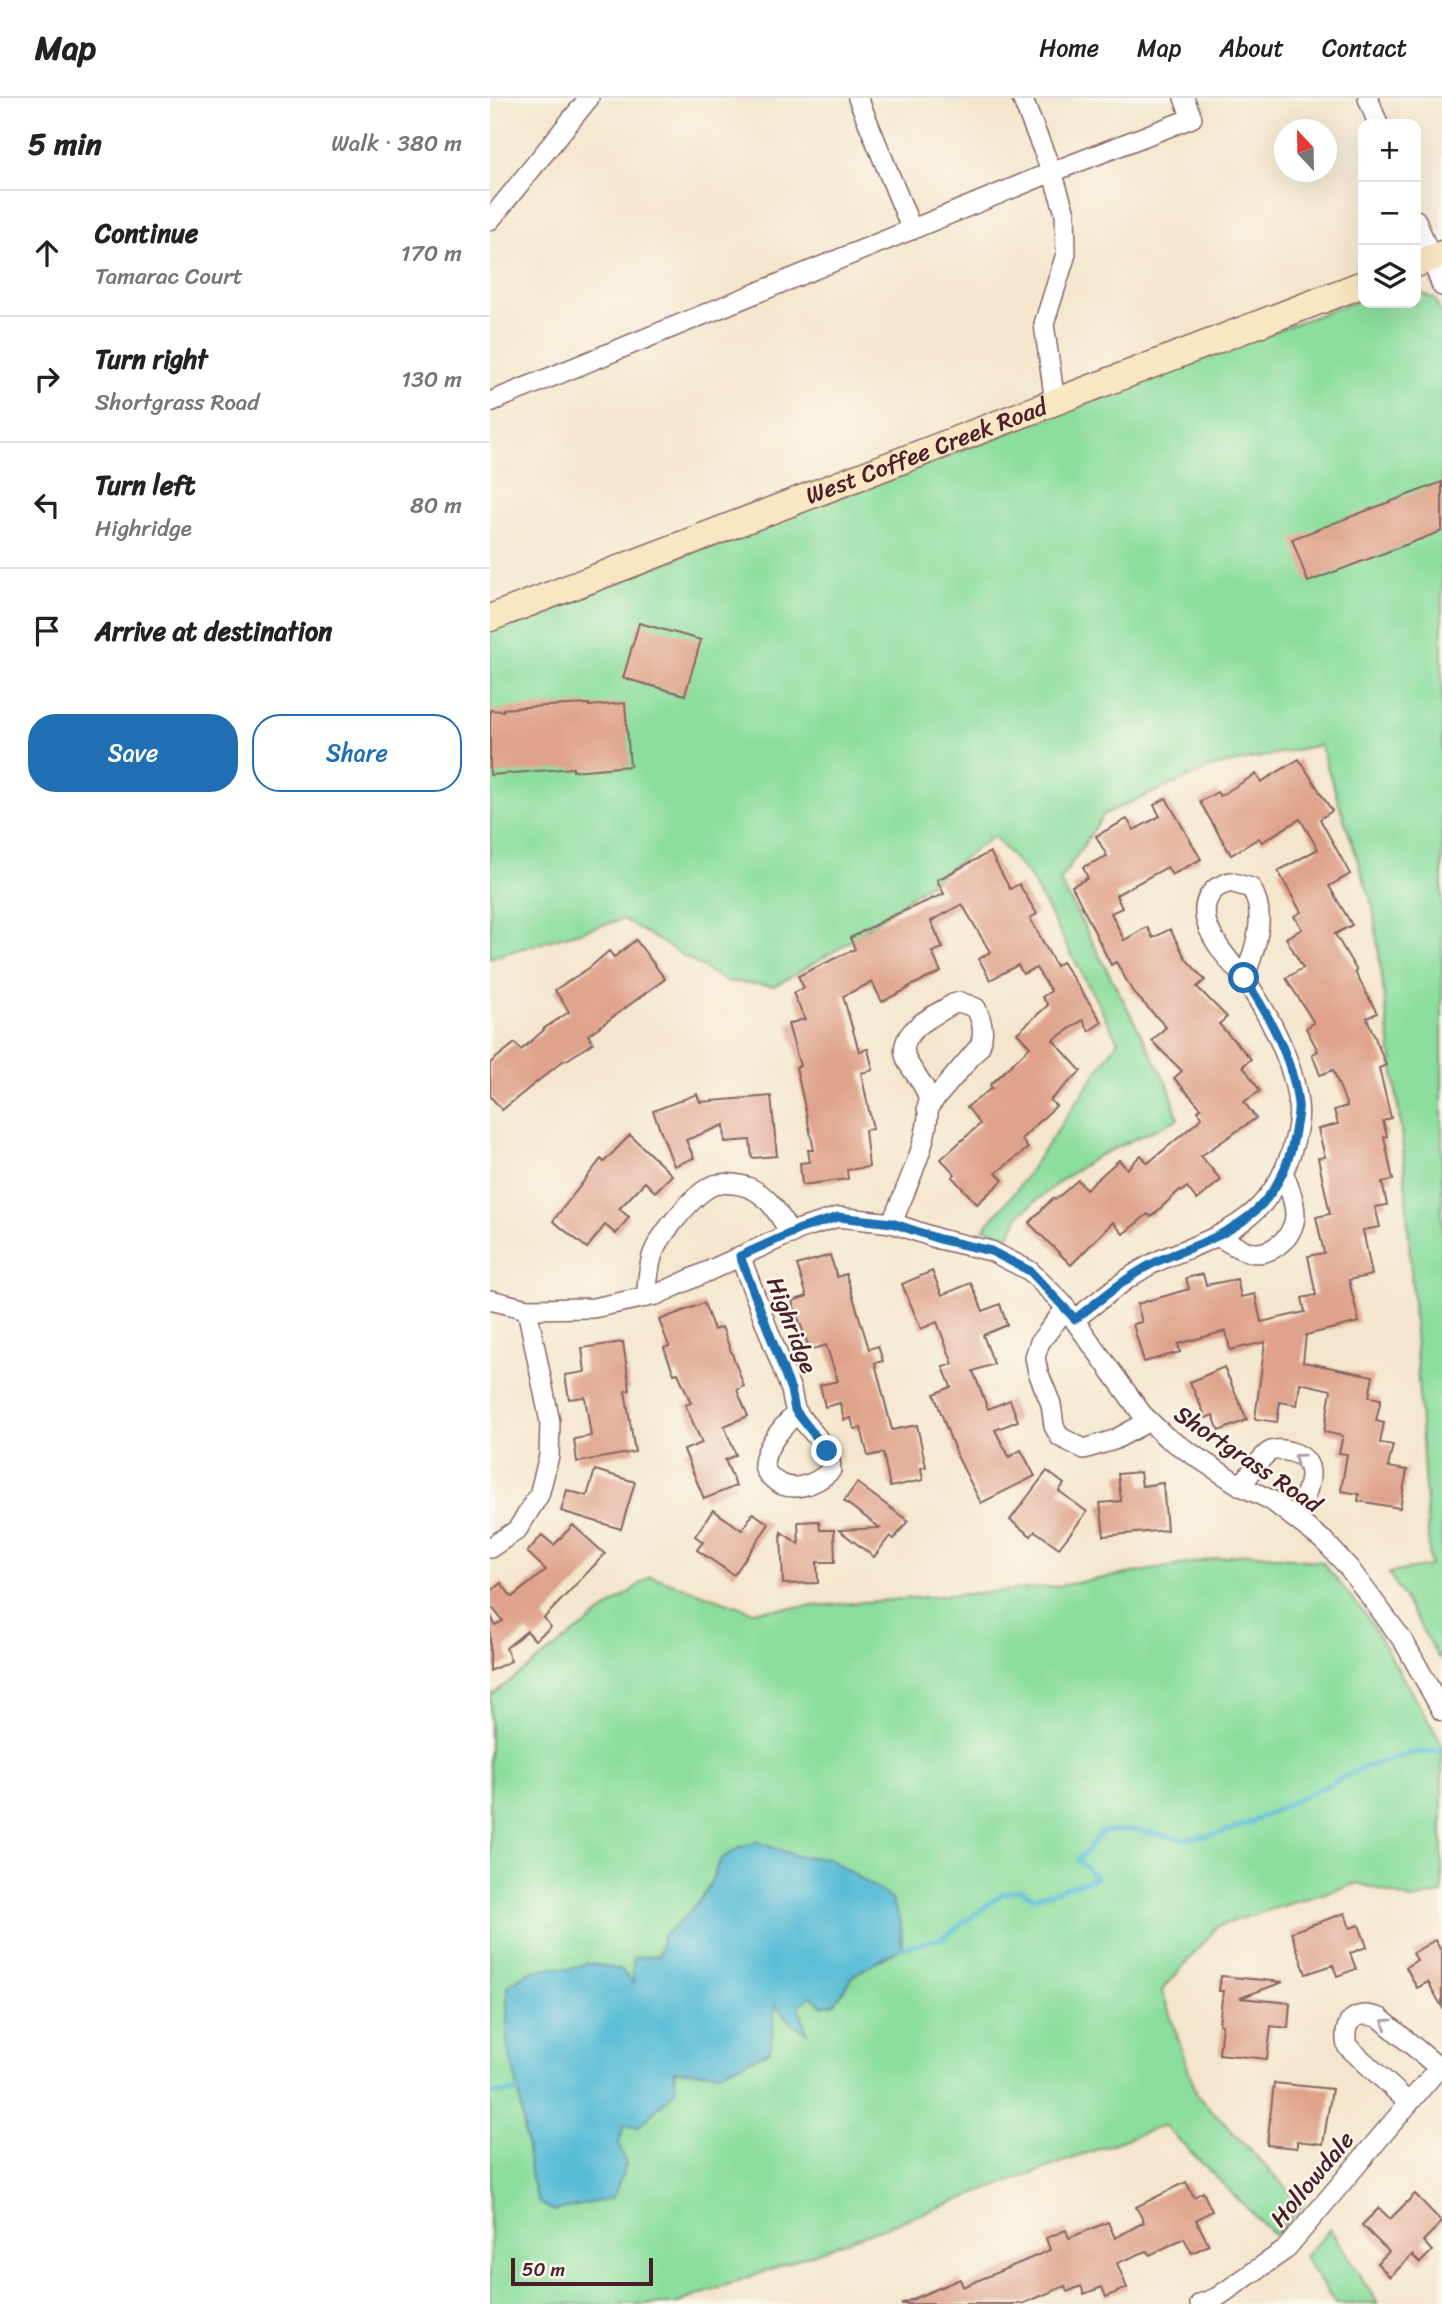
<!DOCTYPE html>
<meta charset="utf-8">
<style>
body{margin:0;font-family:Sriracha,sans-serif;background:#f6f6f6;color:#222}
.controls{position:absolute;right:21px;top:21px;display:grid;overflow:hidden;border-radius:14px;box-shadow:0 7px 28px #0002}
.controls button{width:63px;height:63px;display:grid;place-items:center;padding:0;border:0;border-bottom:2px solid #e0e0e0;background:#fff;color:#222;font:35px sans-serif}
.compass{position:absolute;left:784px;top:21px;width:63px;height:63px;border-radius:50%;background:#fff;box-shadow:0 7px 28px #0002;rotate:338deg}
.scale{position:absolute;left:21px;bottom:18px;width:142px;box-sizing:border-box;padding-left:7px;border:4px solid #4a1f2b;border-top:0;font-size:19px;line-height:24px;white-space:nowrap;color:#4a1f2b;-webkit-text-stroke:5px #fbf7ec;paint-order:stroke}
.stop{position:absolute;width:21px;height:21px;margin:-16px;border:5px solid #1f6fb2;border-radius:50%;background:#fff}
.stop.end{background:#1f6fb2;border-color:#fff;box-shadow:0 2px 7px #0008}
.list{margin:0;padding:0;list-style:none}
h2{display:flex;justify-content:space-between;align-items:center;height:91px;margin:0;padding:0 28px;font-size:30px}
h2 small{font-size:23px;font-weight:400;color:#767676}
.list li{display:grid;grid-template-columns:46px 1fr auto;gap:21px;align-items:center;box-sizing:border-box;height:126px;padding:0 28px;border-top:2px solid #e0e0e0}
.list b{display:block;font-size:26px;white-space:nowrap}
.list p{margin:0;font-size:23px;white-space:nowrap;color:#767676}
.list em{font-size:23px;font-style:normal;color:#767676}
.actions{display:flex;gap:14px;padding:21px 28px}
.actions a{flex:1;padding:16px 0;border:2px solid #1f6fb2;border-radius:28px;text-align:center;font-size:24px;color:#1f6fb2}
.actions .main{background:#1f6fb2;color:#fff}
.icon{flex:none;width:38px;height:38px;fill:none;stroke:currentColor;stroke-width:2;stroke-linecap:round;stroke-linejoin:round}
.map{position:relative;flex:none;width:952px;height:2206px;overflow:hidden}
header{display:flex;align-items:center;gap:42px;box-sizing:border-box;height:98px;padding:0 35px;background:#fff;border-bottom:2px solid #e0e0e0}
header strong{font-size:33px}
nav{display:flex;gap:38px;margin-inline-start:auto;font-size:24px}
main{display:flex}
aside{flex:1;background:#fff}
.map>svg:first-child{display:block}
</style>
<header>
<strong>Map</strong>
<nav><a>Home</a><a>Map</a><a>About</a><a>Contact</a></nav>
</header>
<main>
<aside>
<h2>5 min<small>Walk · 380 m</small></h2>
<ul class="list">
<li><svg class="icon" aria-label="ahead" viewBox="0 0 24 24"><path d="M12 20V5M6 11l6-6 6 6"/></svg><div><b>Continue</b><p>Tamarac Court</p></div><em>170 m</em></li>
<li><svg class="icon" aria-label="right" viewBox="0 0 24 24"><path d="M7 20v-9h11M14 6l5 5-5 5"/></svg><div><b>Turn right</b><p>Shortgrass Road</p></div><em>130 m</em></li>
<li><svg class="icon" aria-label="left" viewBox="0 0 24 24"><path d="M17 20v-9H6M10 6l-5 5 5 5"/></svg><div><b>Turn left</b><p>Highridge</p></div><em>80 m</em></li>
<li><svg class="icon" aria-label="arrive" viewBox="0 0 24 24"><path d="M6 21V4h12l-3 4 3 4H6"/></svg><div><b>Arrive at destination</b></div></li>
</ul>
<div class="actions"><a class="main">Save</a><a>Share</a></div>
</aside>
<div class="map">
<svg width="952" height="2206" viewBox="0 0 952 2206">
<rect width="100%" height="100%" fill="#fbf7ec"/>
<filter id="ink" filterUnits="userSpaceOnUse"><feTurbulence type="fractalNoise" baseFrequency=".0143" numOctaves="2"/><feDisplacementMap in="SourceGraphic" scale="14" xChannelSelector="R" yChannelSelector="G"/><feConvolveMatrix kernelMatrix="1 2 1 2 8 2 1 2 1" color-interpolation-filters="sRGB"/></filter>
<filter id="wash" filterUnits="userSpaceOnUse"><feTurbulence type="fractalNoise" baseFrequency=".00686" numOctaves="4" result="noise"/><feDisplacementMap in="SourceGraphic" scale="28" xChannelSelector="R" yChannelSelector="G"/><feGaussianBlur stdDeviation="1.57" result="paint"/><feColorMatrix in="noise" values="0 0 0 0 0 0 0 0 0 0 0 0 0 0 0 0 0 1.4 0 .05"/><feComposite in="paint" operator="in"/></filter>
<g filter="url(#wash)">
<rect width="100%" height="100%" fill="#f4e6cd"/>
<g fill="#8cde9e" stroke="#6b7e64" stroke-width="2">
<path d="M926,193L945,201L952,218V1554L949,1560L899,1475L940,1468L913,1048L883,809L830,647L722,669L614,716L570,783L679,989L688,1021L608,1058L570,1083L529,1117L519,1138L494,1130L525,1094L628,943L540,779L504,738L353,848L285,888L235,883L133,821L0,860V531L873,200V205H926Z"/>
<path d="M759,1455L832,1464L876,1517L952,1646V1796L922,1802L868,1785L727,1828L672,1893L707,1997L813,2107L784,2137L674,2027L185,2206H0V1598L161,1478L262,1513L562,1489Z"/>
<path d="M840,2131L888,2206H845L814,2159Z"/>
</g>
<path fill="#57bcd6" stroke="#506e80" stroke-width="2" d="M267,1744L307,1758L338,1760L401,1800L411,1825L412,1850L365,1876L345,1905L332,1908L321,1898L309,1908L317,1935L302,1925L285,1907L280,1953L231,1974L184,1973L186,1992L147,2030L134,2026L129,2045L136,2066L123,2100L64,2113L49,2105L41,2081L29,1993L17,1946V1888L39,1874L63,1869L81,1871L97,1865L132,1872L143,1886V1860L169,1857L173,1838L194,1820L216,1794L231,1761L250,1749Z"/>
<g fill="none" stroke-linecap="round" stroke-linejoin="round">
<g stroke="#57bcd6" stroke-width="5">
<path d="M412,1850L453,1840L512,1796L531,1792L544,1800L606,1780L588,1762L612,1734L640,1731L692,1741L724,1737L757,1726L873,1670L923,1655L952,1652"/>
<path d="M0,1996L29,1993"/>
</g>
</g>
<g id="blocks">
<g fill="#dfa38b">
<path d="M952,384V433L818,484L802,441Z"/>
<path d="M149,525L211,542L195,597L133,580Z"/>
<path d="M135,605L140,668L83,673V670L0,677V612L13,613V611L35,609L99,606V608Z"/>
<path d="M809,661L842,713L830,721L860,776L839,788L862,827L845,836L867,873L865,874L887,915L877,920L896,967L889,970L901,1020L893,1023L897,1038L894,1039L903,1082L892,1084L897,1107L885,1109L890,1129L873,1132L882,1177L859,1182L869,1224L816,1237L813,1264L883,1278L879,1299L891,1301L886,1323L894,1325L890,1345L903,1347L898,1369L917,1372L910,1410L868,1403L869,1396L851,1393L857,1356L849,1355L853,1338L834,1334L841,1292L810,1285L807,1307L790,1304L787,1324L765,1321L775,1244L740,1252L736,1233L688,1246L690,1254L654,1264L643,1226L652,1224L647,1206L699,1191L696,1180L713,1176L716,1187L747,1181L751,1199L765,1196L771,1224L815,1214L812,1200L826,1197L818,1158L834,1155L826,1119L840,1116L828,1060L835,1059L828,1031L848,1026L844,1012L857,1008L843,972L830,977L822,956L828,953L816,930L824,925L796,880L813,870L796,840L812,831L804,818L811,814L788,773L828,751L810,721L772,744L769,740L741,757L710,704L727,694L730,698L766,676L771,684Z"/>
<path d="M676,700L711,761L682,777L677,769L626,797L632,810L621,815L634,842L657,829L663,840L680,831L696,861L715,882L707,889L737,919L729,926L761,961L753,968L770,993L754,1004L766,1020L711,1058L731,1082L707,1102L697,1089L691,1094L690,1092L661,1119L658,1116L633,1136L623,1124L581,1167L539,1125L563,1100L565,1102L588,1082L596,1091L629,1062L637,1071L651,1057L658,1065L712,1020L708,1013L711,1010L684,980L692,973L662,943L676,929L643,894L626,864L621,867L582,788L598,780L593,769L617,758L606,738L637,721L644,732L670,718L664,707Z"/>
<path d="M500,754L520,791L529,786L547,816L540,820L566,868L572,864L612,924L599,933L593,922L563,942L591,973L560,1002L566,1008L531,1041L538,1050L506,1075L513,1082L487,1106L462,1079L465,1076L451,1061L490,1026L477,1009L502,990L500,987L540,949L527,935L558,907L552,899L561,893L546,870L533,876L528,867L500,882L489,861L500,854L472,806L441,823L453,850L442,854L451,874L418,889L419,890L392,904L382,884L353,898L369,953L378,951L383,972L371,975L383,1031L375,1032L379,1069L357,1072L358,1081L312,1087L310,1065L320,1064L318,1052H324L306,969L310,968L298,926L315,921L303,895L314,890L308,878L365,851L360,840L402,818L454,796L447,782Z"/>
<path d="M146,842L175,881L98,937L103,945L75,963L74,962L12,1012L0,998V965L25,945L31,952L54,932L53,931L79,914L65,892L99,870L119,853L124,859Z"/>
<path d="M207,996L210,1004L281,998L287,1058L262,1060L260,1042L235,1044L234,1027L196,1042L204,1060L184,1068L163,1013Z"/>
<path d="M140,1037L182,1077L165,1094L155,1084L129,1111L139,1119L126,1136L115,1127L97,1150L63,1123L111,1061L114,1064Z"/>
<path d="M340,1157L347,1179L356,1176L379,1251L388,1248L393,1263L385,1265L402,1332L427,1327L436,1369L431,1370L433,1382L400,1389L393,1355L378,1358L371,1330L364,1331L361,1320L354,1322L350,1305L335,1309L330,1287L348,1283L336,1247L320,1252L302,1203L317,1198L307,1167Z"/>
<path d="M442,1173L452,1197L481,1185L493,1213L510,1206L517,1227L493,1237L504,1266L483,1273L498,1311L520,1302L528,1323L505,1332L519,1359L531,1352L545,1378L491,1405L467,1358L444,1296L461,1289L453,1269L463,1266L447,1224L431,1231L412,1186Z"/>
<path d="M214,1205L224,1232L232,1229L254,1288L247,1292L258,1318L234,1328L246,1357L235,1362L246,1388L214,1401L194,1352L212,1345L195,1307L201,1305L188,1275L184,1276L174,1250L179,1248L169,1222Z"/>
<path d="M133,1244L140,1292L135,1293L145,1354L87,1364L84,1341L101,1338L95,1299L79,1301L75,1277L95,1274L92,1250Z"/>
<path d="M734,1269L757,1322L729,1333L723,1317L716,1320L700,1284Z"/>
<path d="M105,1372L145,1384L131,1431L71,1413L77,1392L97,1398Z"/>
<path d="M557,1373L574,1386L569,1393L597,1414L569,1450L545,1433L541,1438L520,1422Z"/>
<path d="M650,1374L652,1388L673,1385L677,1432L614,1438L610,1405L631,1403L628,1376Z"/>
<path d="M367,1385L418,1423L404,1441L400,1438L384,1459L349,1432L390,1430L354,1403Z"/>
<path d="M223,1412L252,1432L263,1415L279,1426L244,1477L207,1452L213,1444L205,1438Z"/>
<path d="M329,1423L330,1432H344L345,1464H327L328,1485L293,1486L291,1434L309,1446L308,1424Z"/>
<path d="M83,1427L115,1456L54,1520L61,1529L45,1542L37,1533L16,1550L21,1563L0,1573V1516L5,1527L13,1523L0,1507V1494L11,1485L22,1499L56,1472L37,1454L52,1437L64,1447Z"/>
<path d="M855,1815L860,1830L869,1827L877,1849L860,1855L866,1871L847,1878L843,1867L816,1876L801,1834Z"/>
<path d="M945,1842L952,1854V1909L938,1884L927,1890L916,1869L927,1862L923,1855Z"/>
<path d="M731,1878L793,1884L750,1900L800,1905L798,1930L781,1928L777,1961L729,1956L732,1927L729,1926L733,1893H729Z"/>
<path d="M784,1985L842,1991L833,2046L807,2043V2050L777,2047Z"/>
<path d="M696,2084L704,2099L713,2094L722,2113L706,2122L719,2147L702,2155L694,2140L660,2157L657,2153L627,2165L637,2190L616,2199L612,2189L594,2196L591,2188L577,2194L575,2188L532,2206H411L470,2181L473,2189L560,2152L556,2140L576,2132L579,2140L618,2124L625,2140L654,2124L646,2109Z"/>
<path d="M925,2096L952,2124L933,2143L942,2153L930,2165L922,2157L900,2179L887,2165L899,2154L872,2127L889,2110L900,2121Z"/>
</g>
</g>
</g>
<g filter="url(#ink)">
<use href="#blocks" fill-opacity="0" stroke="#866564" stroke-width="2"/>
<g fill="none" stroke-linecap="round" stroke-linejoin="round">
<defs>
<g id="street">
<path d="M368,0L422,132"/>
<path d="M532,0L562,74L575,115L576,156L554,226L565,304"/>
<path d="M878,0L888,26"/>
<path d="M0,122L99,0"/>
<path d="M926,122L952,188"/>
<path d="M0,304L562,74L702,20L694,0"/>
<path d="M402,1125C416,1088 442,1040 438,1001C436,982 410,966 415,947C419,928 447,916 463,906L470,904L486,910C492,923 495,934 490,948L437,1010"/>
<path d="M729,1139C753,1153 771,1165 794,1142C800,1137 805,1125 805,1117C805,1102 798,1087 793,1074"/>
<path d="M250,1158L301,1292C303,1300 303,1308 307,1314C319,1334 341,1347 341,1372C326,1387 299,1397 282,1380C278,1377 274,1371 274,1366C275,1347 295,1327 307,1314"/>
<path d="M156,1199C158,1185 158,1169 163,1156C170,1137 205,1094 224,1087C235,1084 252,1086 262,1091C280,1099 290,1119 301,1136"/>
<path d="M0,1202L37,1211L103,1210L166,1197L310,1131L348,1119L402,1125L449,1141L501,1153L540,1173L572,1205L652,1316L676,1339L751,1388L781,1402L834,1443L859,1470L914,1544L952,1613"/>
<path d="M576,1210L550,1244L545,1259L548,1274L561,1306L564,1328L570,1339L594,1351L624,1342L659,1323"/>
<path d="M585,1221C612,1201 638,1177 668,1163C698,1150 728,1141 754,1122C771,1110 785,1091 794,1073C802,1055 811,1026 808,1006C803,961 779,917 754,880L752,878C735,858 697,817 725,791C728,788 735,786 740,784L761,790C778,817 765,852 754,880"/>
<path d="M751,1388C759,1378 769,1361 779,1354C786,1350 794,1352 801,1354C835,1363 815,1399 806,1419"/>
<path d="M0,1450L27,1432L49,1397L59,1358L60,1324L37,1211"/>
<path d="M919,2005L857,1948C852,1923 865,1911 890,1920L948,1969"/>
<path d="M710,2206L726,2200L795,2152L952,1966"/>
</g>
<g id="secondary">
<path d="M926,166L952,156"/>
<path id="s1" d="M0,520L873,186"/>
</g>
</defs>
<use href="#street" stroke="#866564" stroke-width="22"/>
<use href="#secondary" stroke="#866564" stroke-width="29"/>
<use href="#street" stroke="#fff" stroke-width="19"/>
<use href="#secondary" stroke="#f9e7c3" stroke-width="26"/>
</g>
<defs><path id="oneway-chevron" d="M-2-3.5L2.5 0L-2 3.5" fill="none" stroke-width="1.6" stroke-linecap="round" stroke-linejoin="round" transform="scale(1.75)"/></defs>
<g stroke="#ae9aa0">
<use href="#oneway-chevron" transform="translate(808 1360) rotate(-144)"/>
<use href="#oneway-chevron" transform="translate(896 1925) rotate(-146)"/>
</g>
</g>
<g fill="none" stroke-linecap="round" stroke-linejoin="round" filter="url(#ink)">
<path stroke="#1f6fb2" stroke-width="9" d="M337,1353L305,1312L301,1292L250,1158L310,1131L348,1119L402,1125L449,1141L501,1153L540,1173L585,1221C612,1201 638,1177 668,1163C698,1150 728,1141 754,1122C786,1099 801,1064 806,1027C807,1020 809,1013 808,1006C803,961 779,917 754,880"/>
</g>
<g text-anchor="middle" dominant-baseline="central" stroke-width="5" stroke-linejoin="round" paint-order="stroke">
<g font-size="24" fill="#4a1f2b" stroke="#fbf7ec">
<text stroke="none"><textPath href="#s1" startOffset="467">West Coffee Creek Road</textPath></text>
<text transform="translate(302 1227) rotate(69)">Highridge</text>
<text transform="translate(758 1361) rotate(34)">Shortgrass Road</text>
<text transform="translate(822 2081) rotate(-50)">Hollowdale</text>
</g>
</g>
</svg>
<div class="controls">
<button>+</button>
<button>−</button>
<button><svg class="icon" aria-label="layers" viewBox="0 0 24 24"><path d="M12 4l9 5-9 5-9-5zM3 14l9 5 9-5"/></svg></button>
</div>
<svg class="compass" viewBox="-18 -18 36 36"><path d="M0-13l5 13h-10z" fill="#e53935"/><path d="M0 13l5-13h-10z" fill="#767676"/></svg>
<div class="scale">50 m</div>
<div class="stop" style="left:754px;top:880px"></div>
<div class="stop end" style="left:337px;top:1353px"></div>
</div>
</main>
